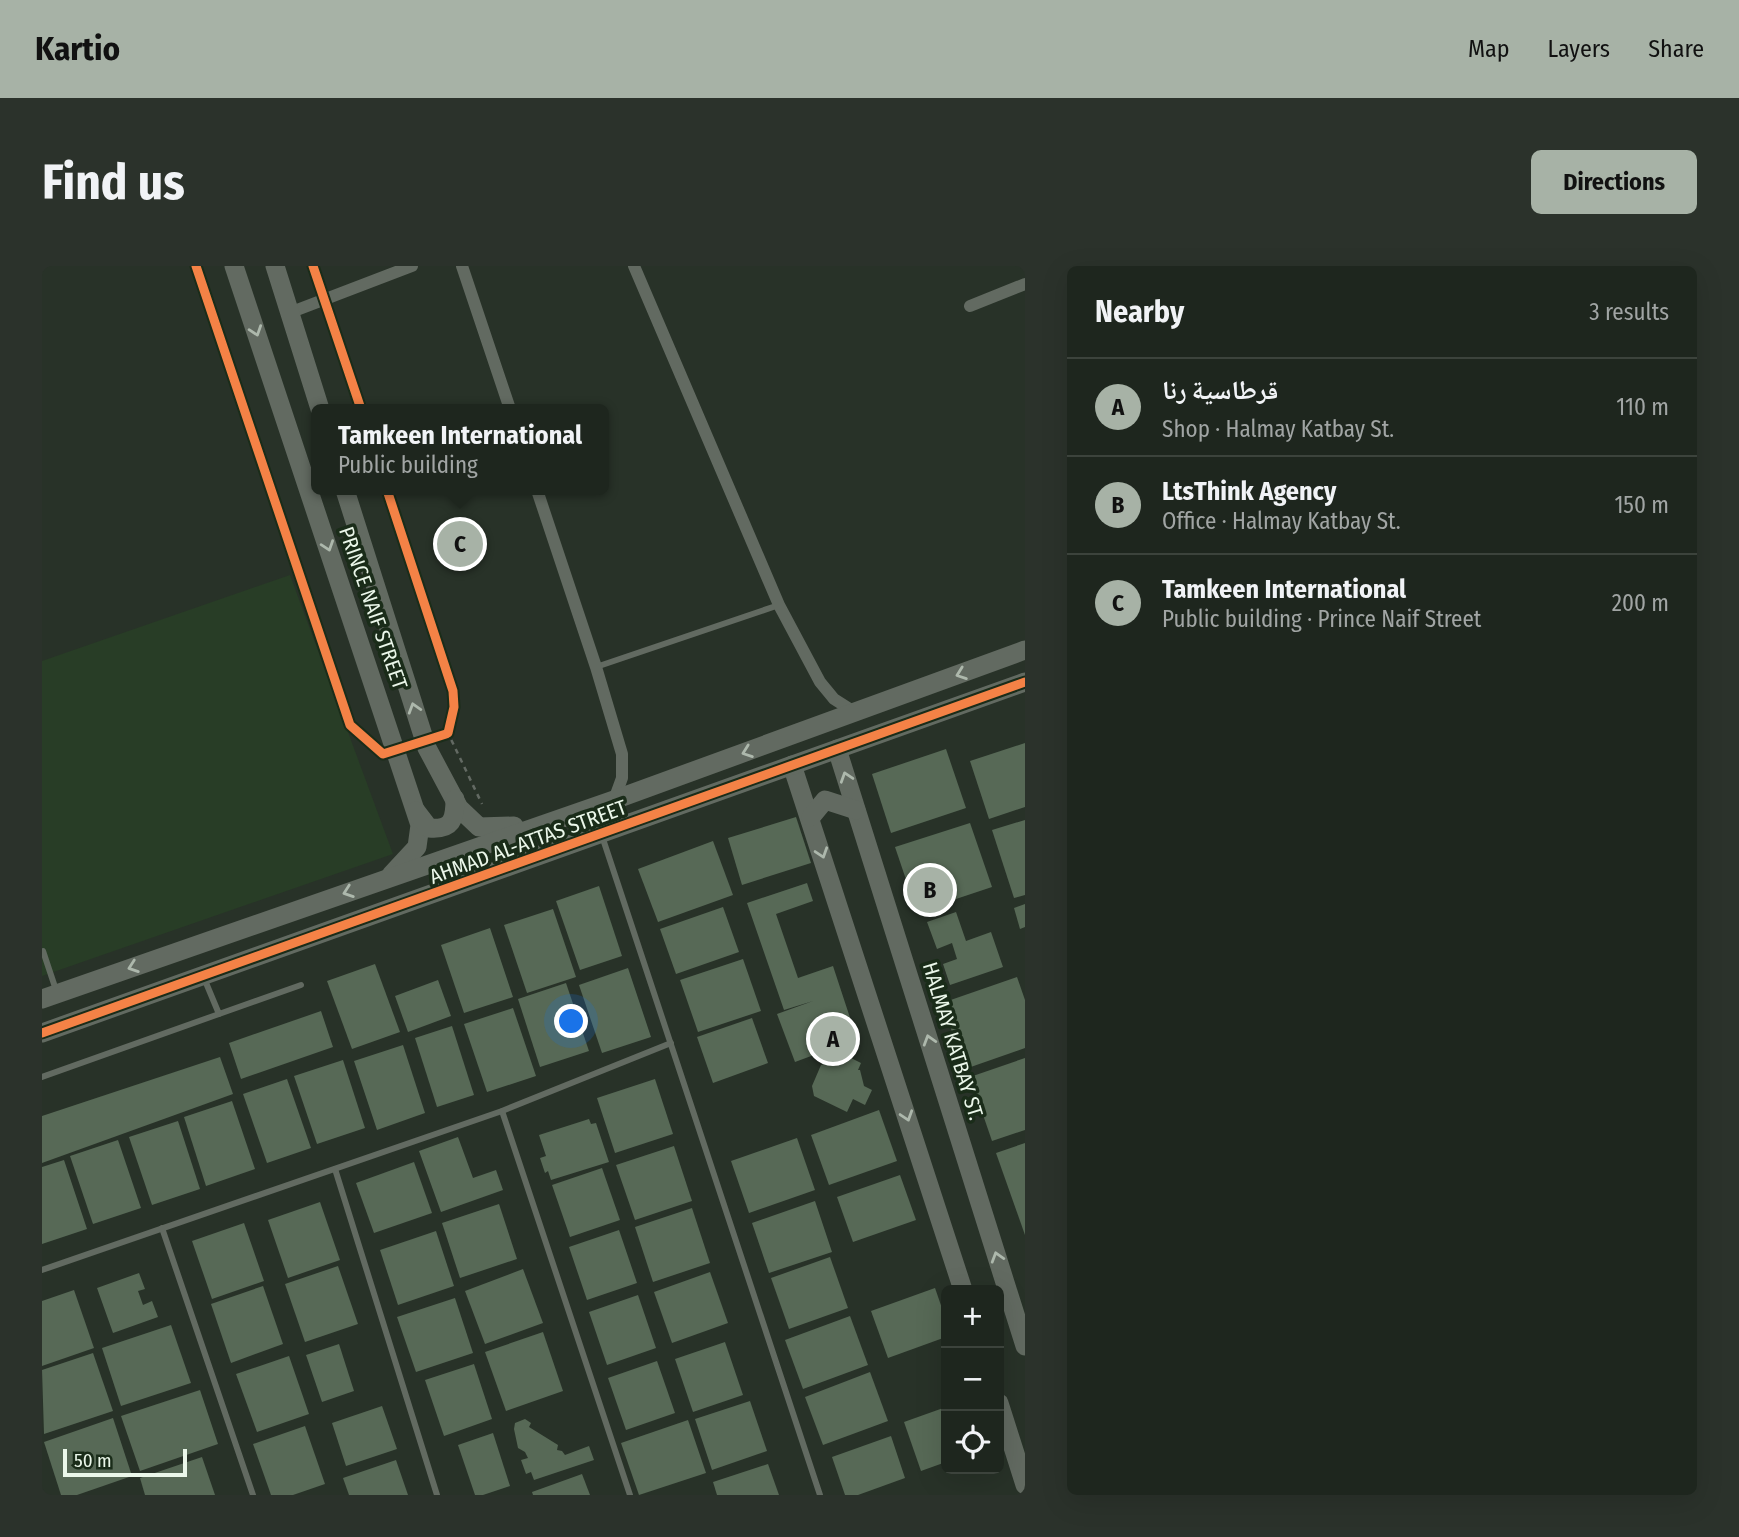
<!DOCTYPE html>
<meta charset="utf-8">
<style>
body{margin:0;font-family:"Fira Sans Condensed","Noto Naskh Arabic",sans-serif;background:#2b322b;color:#f1f3f6}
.controls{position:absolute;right:21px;bottom:21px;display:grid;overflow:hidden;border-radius:10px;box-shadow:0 7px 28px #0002}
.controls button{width:63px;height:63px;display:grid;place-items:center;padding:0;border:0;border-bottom:2px solid #3c433c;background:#1e261e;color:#f1f3f6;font:35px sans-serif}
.scale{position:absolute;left:21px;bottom:18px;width:124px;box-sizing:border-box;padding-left:7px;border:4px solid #ebf7ea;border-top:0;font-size:19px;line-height:24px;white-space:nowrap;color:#ebf7ea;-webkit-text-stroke:5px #1a2c19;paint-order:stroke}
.you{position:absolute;left:530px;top:756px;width:24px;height:24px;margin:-18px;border:5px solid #fff;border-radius:50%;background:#1a73e8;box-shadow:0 0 0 10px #1a73e833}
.badge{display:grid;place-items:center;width:46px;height:46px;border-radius:50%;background:#a7b2a6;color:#111;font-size:23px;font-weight:700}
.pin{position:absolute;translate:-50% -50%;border:4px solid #fff;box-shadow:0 2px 7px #0006}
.popup{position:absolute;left:269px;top:138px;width:298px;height:91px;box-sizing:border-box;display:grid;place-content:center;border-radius:10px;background:#1e261e;filter:drop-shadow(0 2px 5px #0005);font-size:23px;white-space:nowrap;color:#a1a5a4}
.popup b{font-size:26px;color:#f1f3f6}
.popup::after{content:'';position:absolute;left:50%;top:100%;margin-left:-14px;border:14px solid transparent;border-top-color:#1e261e}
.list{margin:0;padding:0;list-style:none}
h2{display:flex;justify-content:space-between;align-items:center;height:91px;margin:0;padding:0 28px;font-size:30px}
h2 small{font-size:23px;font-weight:400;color:#a1a5a4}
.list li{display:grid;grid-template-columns:46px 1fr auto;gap:21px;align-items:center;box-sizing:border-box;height:98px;padding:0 28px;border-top:2px solid #3c433c}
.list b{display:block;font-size:26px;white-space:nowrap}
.list p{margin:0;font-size:23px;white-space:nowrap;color:#a1a5a4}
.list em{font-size:23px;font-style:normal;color:#a1a5a4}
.icon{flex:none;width:38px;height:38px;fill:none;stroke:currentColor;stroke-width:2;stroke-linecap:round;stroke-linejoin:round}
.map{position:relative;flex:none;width:983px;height:1229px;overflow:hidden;border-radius:10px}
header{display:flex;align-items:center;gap:42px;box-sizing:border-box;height:98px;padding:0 35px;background:#a7b2a6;color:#111}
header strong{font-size:33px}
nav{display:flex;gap:38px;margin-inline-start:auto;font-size:24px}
.intro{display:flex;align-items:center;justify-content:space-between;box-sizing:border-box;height:168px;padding:0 42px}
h1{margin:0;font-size:49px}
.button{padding:18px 32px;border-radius:10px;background:#a7b2a6;color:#111;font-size:24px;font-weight:700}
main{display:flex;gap:42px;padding:0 42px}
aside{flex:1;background:#1e261e;border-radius:10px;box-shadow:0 7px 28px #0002}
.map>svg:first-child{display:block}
</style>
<header>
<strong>Kartio</strong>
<nav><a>Map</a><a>Layers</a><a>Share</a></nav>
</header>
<div class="intro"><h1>Find us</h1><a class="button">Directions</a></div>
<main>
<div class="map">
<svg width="983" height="1229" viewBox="0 0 983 1229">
<rect width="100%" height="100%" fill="#283228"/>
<path fill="#283d26" d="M248,309L351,588L0,710V395Z"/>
<g fill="#576956">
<path d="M983,477V541L947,553L928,495Z"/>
<path d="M904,483L924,542L849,567L830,508Z"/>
<path d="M754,551L769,597L700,619L686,572Z"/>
<path d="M983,554V629L972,632L950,564Z"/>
<path d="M928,557L950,621L875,646L853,581Z"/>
<path d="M671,575L691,629L616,656L596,603Z"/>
<path d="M765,617L771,635L734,648L756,712L791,700L815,773L753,796L735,748L771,735L742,744L705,637Z"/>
<path d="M557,620L580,690L538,704L514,635Z"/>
<path d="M983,638V661L978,663L972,642Z"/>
<path d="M681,641L697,686L634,708L618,663Z"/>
<path d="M511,643L534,711L485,727L462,659Z"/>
<path d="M914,646L924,675L949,666L961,701L908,719L901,698L915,693L910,677L895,683L885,656Z"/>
<path d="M448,662L471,731L422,747L399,679Z"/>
<path d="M701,693L719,745L656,766L638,714Z"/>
<path d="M333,698L358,766L310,783L285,715Z"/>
<path d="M586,702L609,771L560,787L537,719Z"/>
<path d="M975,711L983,734V782L923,803L900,737Z"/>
<path d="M396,714L409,750L366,766L353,730Z"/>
<path d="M524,717L547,785L498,801L476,733Z"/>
<path d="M471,742L494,810L445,826L422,758Z"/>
<path d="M279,745L291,781L199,813L187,777Z"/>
<path d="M710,752L726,797L671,817L655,771Z"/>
<path d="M410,760L432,829L395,841L373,772Z"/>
<path d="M361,779L383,847L335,864L312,795Z"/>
<path d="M805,790L819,797L816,804H818L822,820L830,824L823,839L811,833L805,846L772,830L770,820L779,799L797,793L802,795Z"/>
<path d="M178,791L191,828L0,897V850Z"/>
<path d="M983,792V864L950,875L928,811Z"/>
<path d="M301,794L323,862L275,878L252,810Z"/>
<path d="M245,813L269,882L225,897L201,828Z"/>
<path d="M613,813L631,868L573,887L555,832Z"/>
<path d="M190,835L213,903L164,920L142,851Z"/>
<path d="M837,844L855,895L787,919L769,869Z"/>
<path d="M547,853L549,858L554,857L567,896L509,914L506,905L503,907L498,892L504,890L497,869Z"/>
<path d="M136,855L158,923L110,939L87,871Z"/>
<path d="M416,871L431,912L454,904L461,924L399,946L377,885Z"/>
<path d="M755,872L773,924L707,947L689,895Z"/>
<path d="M76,874L99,942L51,958L28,890Z"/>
<path d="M983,877V969L954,887Z"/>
<path d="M632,880L650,935L593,954L574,899Z"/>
<path d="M22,894L45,963L0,978V901Z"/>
<path d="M372,896L390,947L332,967L314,917Z"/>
<path d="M560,902L578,954L528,971L510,919Z"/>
<path d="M858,909L874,954L811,976L795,931Z"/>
<path d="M773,935L790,986L727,1007L710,957Z"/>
<path d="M278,936L298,994L246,1012L226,954Z"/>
<path d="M457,938L475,993L418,1012L400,957Z"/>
<path d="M650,942L668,997L611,1016L593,961Z"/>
<path d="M202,957L222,1015L170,1033L150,975Z"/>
<path d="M577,964L595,1017L545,1034L527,981Z"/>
<path d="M394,965L412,1020L356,1039L338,984Z"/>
<path d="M788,991L806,1042L747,1063L729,1012Z"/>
<path d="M296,1000L316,1058L263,1076L243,1018Z"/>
<path d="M481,1003L501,1057L443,1078L423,1025Z"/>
<path d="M668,1006L686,1057L630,1077L612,1026Z"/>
<path d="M97,1007L103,1023L96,1025L101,1039L110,1035L116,1051L71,1067L55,1022Z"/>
<path d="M221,1020L241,1078L189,1097L169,1038Z"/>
<path d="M893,1022L904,1054V1071L846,1092L829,1045Z"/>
<path d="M32,1024L52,1082L0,1100V1035Z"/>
<path d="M596,1029L614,1082L565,1099L547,1046Z"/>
<path d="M413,1032L431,1087L374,1106L355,1051Z"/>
<path d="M808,1050L826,1099L761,1123L743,1074Z"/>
<path d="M129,1059L149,1117L79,1140L60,1082Z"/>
<path d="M501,1066L521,1125L464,1145L443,1086Z"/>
<path d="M683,1076L701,1129L651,1146L633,1093Z"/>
<path d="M297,1078L312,1125L280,1136L264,1089Z"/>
<path d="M51,1087L71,1145L2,1168L0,1104Z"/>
<path d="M247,1090L267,1148L215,1166L194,1108Z"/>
<path d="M615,1095L633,1147L584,1164L566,1112Z"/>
<path d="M432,1098L450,1153L402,1170L383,1114Z"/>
<path d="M828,1106L846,1155L781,1179L763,1131Z"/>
<path d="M158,1124L176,1178L98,1205L79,1150Z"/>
<path d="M708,1135L725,1185L670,1204L653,1153Z"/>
<path d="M340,1140L355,1183L304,1200L290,1157Z"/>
<path d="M904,1141V1196L879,1205L862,1156Z"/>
<path d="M71,1152L90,1210L35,1229H19L2,1176Z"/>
<path d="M483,1153L489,1157L487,1161L516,1179L515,1184L520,1185L523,1189L547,1180L552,1194L492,1214L489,1206L484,1208L479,1194L486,1192L483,1186L476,1182L472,1163L473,1157Z"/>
<path d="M646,1154L664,1207L597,1229L579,1177Z"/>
<path d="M263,1160L283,1218L251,1229H229L211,1178Z"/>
<path d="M451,1167L468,1220L441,1229H433L416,1179Z"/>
<path d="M849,1170L863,1212L816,1229H803L790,1191Z"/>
<path d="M160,1191L173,1229H103L98,1212Z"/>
<path d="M354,1194L366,1229H307L301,1212Z"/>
<path d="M726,1198L737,1229H675L671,1216Z"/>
<path d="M540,1208L548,1229H491L490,1226Z"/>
</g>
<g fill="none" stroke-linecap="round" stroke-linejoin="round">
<path stroke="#636a63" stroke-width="2.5" stroke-dasharray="5 5" stroke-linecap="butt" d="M404,468L406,467L440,538"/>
<g stroke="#626a61" stroke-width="6">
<path d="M554,401L737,339"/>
<path d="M560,570L778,1229"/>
<path d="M1,685L15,727"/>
<path d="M162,712L177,748L259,719"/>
<path d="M0,811L177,748"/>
<path d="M460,845L588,1229"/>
<path d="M293,903L395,1229"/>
<path d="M120,962L211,1229"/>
<path d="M0,1004L460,845L629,777"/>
</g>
<g stroke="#626a61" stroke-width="12">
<path d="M420,0L468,143"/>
<path d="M592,0L737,339L778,416L792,433L814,447"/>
<path d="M928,40L983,18"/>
<path d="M247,47L370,0"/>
<path d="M495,224L554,401L580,488V512L572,534"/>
</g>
<g stroke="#626a61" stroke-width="19">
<path d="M192,0L378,559L375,581L349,609"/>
<path d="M233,0L278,143"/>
<path d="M303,224L385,482L417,542L437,561L472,560"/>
<path d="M795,483L983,1080"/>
<path d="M750,499L921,1024"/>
<path d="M374,545L387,562C410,564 413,554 413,533"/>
<path d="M769,551L783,534L814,544"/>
<path d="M0,733L572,534L983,384"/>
<path d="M0,767L983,416"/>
<path d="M957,1137L983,1219"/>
</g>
<defs>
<g id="cycleway">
<path d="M154,0L308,459L341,488L404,468"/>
<path d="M271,0L319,143"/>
<path d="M345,224L411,425L412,441L406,467"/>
<path d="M0,767L983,416"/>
</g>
</defs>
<use href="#cycleway" stroke="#1a2c19" stroke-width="13"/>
<use href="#cycleway" stroke="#f48246" stroke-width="9"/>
</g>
<defs><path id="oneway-chevron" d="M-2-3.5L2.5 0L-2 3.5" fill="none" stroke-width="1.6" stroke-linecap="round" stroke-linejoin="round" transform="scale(1.75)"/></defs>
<g stroke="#adb8ac">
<use href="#oneway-chevron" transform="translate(214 65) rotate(71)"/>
<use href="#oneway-chevron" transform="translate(286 280) rotate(71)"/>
<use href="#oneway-chevron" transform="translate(919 408) rotate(160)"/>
<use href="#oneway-chevron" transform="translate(372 442) rotate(-107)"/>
<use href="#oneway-chevron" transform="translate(705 486) rotate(160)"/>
<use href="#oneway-chevron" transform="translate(804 511) rotate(-108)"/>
<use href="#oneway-chevron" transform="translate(780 587) rotate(72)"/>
<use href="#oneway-chevron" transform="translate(306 626) rotate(161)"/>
<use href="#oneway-chevron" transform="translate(91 701) rotate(161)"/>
<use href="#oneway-chevron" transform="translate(887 774) rotate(-107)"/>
<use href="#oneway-chevron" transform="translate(865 850) rotate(72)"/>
<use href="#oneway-chevron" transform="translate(955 991) rotate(-107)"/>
</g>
<g text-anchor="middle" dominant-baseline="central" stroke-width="7" stroke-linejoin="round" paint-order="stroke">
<g font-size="21" fill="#ebf7ea" stroke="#1a2c19">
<text transform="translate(331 342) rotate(71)">PRINCE NAIF STREET</text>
<text transform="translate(486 576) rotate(-20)">AHMAD AL-ATTAS STREET</text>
<text transform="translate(911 775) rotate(73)">HALMAY KATBAY ST.</text>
</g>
</g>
</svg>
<div class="controls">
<button>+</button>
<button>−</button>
<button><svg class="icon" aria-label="locate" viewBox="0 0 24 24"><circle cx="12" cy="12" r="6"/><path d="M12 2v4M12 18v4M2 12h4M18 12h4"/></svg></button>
</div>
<div class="scale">50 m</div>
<div class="you"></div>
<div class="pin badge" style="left:791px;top:773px">A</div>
<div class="pin badge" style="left:888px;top:624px">B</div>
<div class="pin badge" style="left:418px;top:278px">C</div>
<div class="popup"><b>Tamkeen International</b>Public building</div>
</div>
<aside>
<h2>Nearby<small>3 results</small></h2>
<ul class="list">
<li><span class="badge">A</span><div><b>قرطاسية رنا</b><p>Shop · Halmay Katbay St.</p></div><em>110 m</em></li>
<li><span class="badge">B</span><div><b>LtsThink Agency</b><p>Office · Halmay Katbay St.</p></div><em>150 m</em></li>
<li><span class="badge">C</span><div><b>Tamkeen International</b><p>Public building · Prince Naif Street</p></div><em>200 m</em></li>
</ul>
</aside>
</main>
